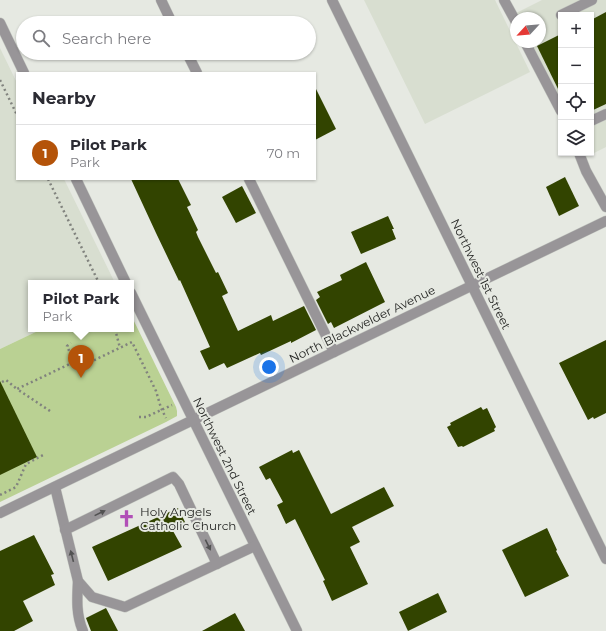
<!DOCTYPE html>
<meta charset="utf-8">
<style>
body{margin:0;font-family:Montserrat,sans-serif;background:#f2f2f3;color:#2b2b33}
.controls{position:absolute;right:12px;top:12px;display:grid;overflow:hidden;border-radius:0px;box-shadow:0 1px 3px #0004}
.controls button{width:36px;height:36px;display:grid;place-items:center;padding:0;border:0;border-bottom:1px solid #e1e1e2;background:#fff;color:#2b2b33;font:20px sans-serif}
.compass{position:absolute;left:510px;top:12px;width:36px;height:36px;border-radius:50%;background:#fff;box-shadow:0 1px 3px #0004;rotate:244deg}
.you{position:absolute;left:269px;top:367px;width:14px;height:14px;margin:-10px;border:3px solid #fff;border-radius:50%;background:#1a73e8;box-shadow:0 0 0 6px #1a73e833}
.badge{display:grid;place-items:center;width:26px;height:26px;border-radius:50%;background:#b45309;color:#fff;font-size:13px;font-weight:700}
.pin{position:absolute;translate:-50% -33px;filter:drop-shadow(0 1px 2px #0008)}
.pin::after{content:'';position:absolute;top:21px;width:14px;height:12px;background:inherit;clip-path:polygon(0 0,100% 0,50% 100%)}
.popup{position:absolute;left:28px;top:280px;width:106px;height:52px;box-sizing:border-box;display:grid;place-content:center;border-radius:0px;background:#fff;filter:drop-shadow(0 1px 3px #0005);font-size:13px;white-space:nowrap;color:#7c7c81}
.popup b{font-size:15px;color:#2b2b33}
.popup::after{content:'';position:absolute;left:50%;top:100%;margin-left:-8px;border:8px solid transparent;border-top-color:#fff}
.list{margin:0;padding:0;list-style:none}
h2{display:flex;justify-content:space-between;align-items:center;height:52px;margin:0;padding:0 16px;font-size:17px}
h2 small{font-size:13px;font-weight:400;color:#7c7c81}
.list li{display:grid;grid-template-columns:26px 1fr auto;gap:12px;align-items:center;box-sizing:border-box;height:56px;padding:0 16px;border-top:1px solid #e1e1e2}
.list b{display:block;font-size:15px;white-space:nowrap}
.list p{margin:0;font-size:13px;white-space:nowrap;color:#7c7c81}
.list em{font-size:13px;font-style:normal;color:#7c7c81}
.icon{flex:none;width:22px;height:22px;fill:none;stroke:currentColor;stroke-width:2;stroke-linecap:round;stroke-linejoin:round}
.map{position:relative;flex:none;width:606px;height:631px;overflow:hidden}
.search{position:absolute;background:#fff;box-shadow:0 1px 3px #0004;left:16px;top:16px;width:300px;height:44px;display:flex;align-items:center;gap:10px;box-sizing:border-box;padding:0 14px;border-radius:22px;color:#7c7c81;font-size:15px}
.panel{position:absolute;background:#fff;box-shadow:0 1px 3px #0004;left:16px;top:72px;width:300px;height:108px;border-radius:0px}
.map>svg:first-child{display:block}
</style>
<div class="map">
<svg width="606" height="631" viewBox="0 0 606 631">
<rect width="100%" height="100%" fill="#e6e9e2"/>
<g fill="#d8ded0">
<path d="M364,0H495L530,72L425,124Z"/>
<path d="M542,0H606V147L586,157L584,153H591V15H561V105L530,42H540V18H519L516,13Z"/>
<path d="M0,48L17,83V179H64L115,283H31V329H42L0,349Z"/>
</g>
<path fill="#bad193" d="M131,315L176,407L177,411V416L166,422L0,502V349L42,329H131Z"/>
<g fill="#324400">
<path d="M606,12V104L591,111V20Z"/>
<path d="M561,34V95L537,46Z"/>
<path d="M315,87L336,129L315,140Z"/>
<path d="M565,177L579,206L559,216L546,187Z"/>
<path d="M131,179H178L191,205L187,207L198,230L196,232L198,237L216,273L218,272L228,293L222,296L238,331L271,315L273,321L304,306L316,330L291,343V341L261,355L260,353L227,368L224,363L209,370L200,351L210,347L180,280L179,281L156,233Z"/>
<path d="M242,186L256,213L236,223L222,197Z"/>
<path d="M388,216L394,229H392L396,239L361,254L351,232Z"/>
<path d="M366,262L385,302L334,328L331,322L328,324L316,300L320,297L317,292L342,280L340,275Z"/>
<path d="M606,340V413L594,419L593,417L588,420L559,363Z"/>
<path d="M0,381L37,457L0,475Z"/>
<path d="M481,407L483,410L487,408L496,427L494,429L495,431L463,447L462,446L458,447L447,427L451,425L450,423Z"/>
<path d="M292,450L293,453L299,450L331,514L384,487L394,506L352,527L360,542L350,547L368,584L332,601L323,581L325,580L295,519L286,524L277,505L283,502L270,478L266,480L259,467Z"/>
<path d="M178,508L186,524L173,531L182,547L108,581L92,547Z"/>
<path d="M547,528L557,550L556,551L569,576L525,597L502,550Z"/>
<path d="M34,535L54,574L51,575L55,585L23,601L33,621L14,631H0V551Z"/>
<path d="M438,593L447,612L408,631L399,612Z"/>
<path d="M106,608L118,631H91L86,618Z"/>
<path d="M235,613L245,631H202Z"/>
</g>
<g fill="none" stroke-linecap="round" stroke-linejoin="round">
<defs>
<g id="minor">
<path d="M161,0L172,23"/>
<path d="M332,0L606,559"/>
<path d="M504,0L516,22"/>
<path d="M561,15L592,0"/>
<path d="M0,23L24,73"/>
<path d="M525,42L561,111"/>
<path d="M187,53L197,73"/>
<path d="M591,121L606,114"/>
<path d="M579,153L586,171L606,207"/>
<path d="M76,179L126,283"/>
<path d="M249,179L334,352"/>
<path d="M131,293L297,631"/>
<path d="M55,487L78,581L92,597L125,607L255,546"/>
<path d="M0,513C203,417 403,317 606,221"/>
<path d="M65,530L173,477L179,484L217,564"/>
<path d="M78,581C77,599 76,615 83,631"/>
</g>
</defs>
<use href="#minor" stroke="#c3c6c0" stroke-width="11"/>
<g stroke="#81837e" stroke-width="2.5" stroke-dasharray="2 3" stroke-linecap="butt">
<path d="M0,80L17,115"/>
<path d="M48,179L99,283"/>
<path d="M115,329L120,348"/>
<path d="M74,362L78,368L132,342L156,391L161,408L166,418"/>
<path d="M2,382L6,380L17,389"/>
<path d="M50,411L17,389L74,362L67,346L71,343"/>
<path d="M139,417H146L172,405"/>
<path d="M0,495L16,487L26,464L45,454"/>
</g>
<use href="#minor" stroke="#989598" stroke-width="10"/>
</g>
<defs><path id="oneway-solid" d="M-6-.8H1V-3.2L6.5 0L1 3.2V.8H-6Z"/></defs>
<g fill="#525252">
<use href="#oneway-solid" transform="translate(100 513) rotate(-26)"/>
<use href="#oneway-solid" transform="translate(208 545) rotate(64)"/>
<use href="#oneway-solid" transform="translate(72 556) rotate(-104)"/>
</g>
<defs>
<symbol id="church-bare" viewBox="-9 -9 18 18"><path d="M-1.2-6h2.4v3.5h3.3v2.4h-3.3V6h-2.4V-.1h-3.3v-2.4h3.3Z" fill="#b14fb7" stroke="#e6e9e2" stroke-width="2.5" paint-order="stroke"/></symbol>
</defs>
<g fill-rule="evenodd">
<use href="#church-bare" x="114" y="506" width="25" height="25"/>
</g>
<g text-anchor="middle" dominant-baseline="central" stroke-width="4" stroke-linejoin="round" paint-order="stroke">
<g font-size="12" fill="#242523" stroke="#e6e9e2">
<text transform="translate(481 274) rotate(64)">Northwest 1st Street</text>
<text transform="translate(362 324) rotate(-26)">North Blackwelder Avenue</text>
<text transform="translate(225 456) rotate(64)">Northwest 2nd Street</text>
</g>
<g font-size="12" fill="#242523" stroke="#e6e9e2" text-anchor="start">
<text x="140" y="511">Holy Angels<tspan x="140" dy="14">Catholic Church</tspan></text>
</g>
</g>
</svg>
<div class="controls">
<button>+</button>
<button>−</button>
<button><svg class="icon" aria-label="locate" viewBox="0 0 24 24"><circle cx="12" cy="12" r="6"/><path d="M12 2v4M12 18v4M2 12h4M18 12h4"/></svg></button>
<button><svg class="icon" aria-label="layers" viewBox="0 0 24 24"><path d="M12 4l9 5-9 5-9-5zM3 14l9 5 9-5"/></svg></button>
</div>
<svg class="compass" viewBox="-18 -18 36 36"><path d="M0-13l5 13h-10z" fill="#e53935"/><path d="M0 13l5-13h-10z" fill="#7c7c81"/></svg>
<div class="you"></div>
<div class="pin badge" style="left:81px;top:378px">1</div>
<div class="popup"><b>Pilot Park</b>Park</div>
<div class="search"><svg class="icon" aria-label="search" viewBox="0 0 24 24"><circle cx="10" cy="10" r="6"/><path d="M15 15l6 6"/></svg>Search here</div>
<section class="panel">
<h2>Nearby<small></small></h2>
<ul class="list">
<li><span class="badge">1</span><div><b>Pilot Park</b><p>Park</p></div><em>70 m</em></li>
</ul>
</section>
</div>
